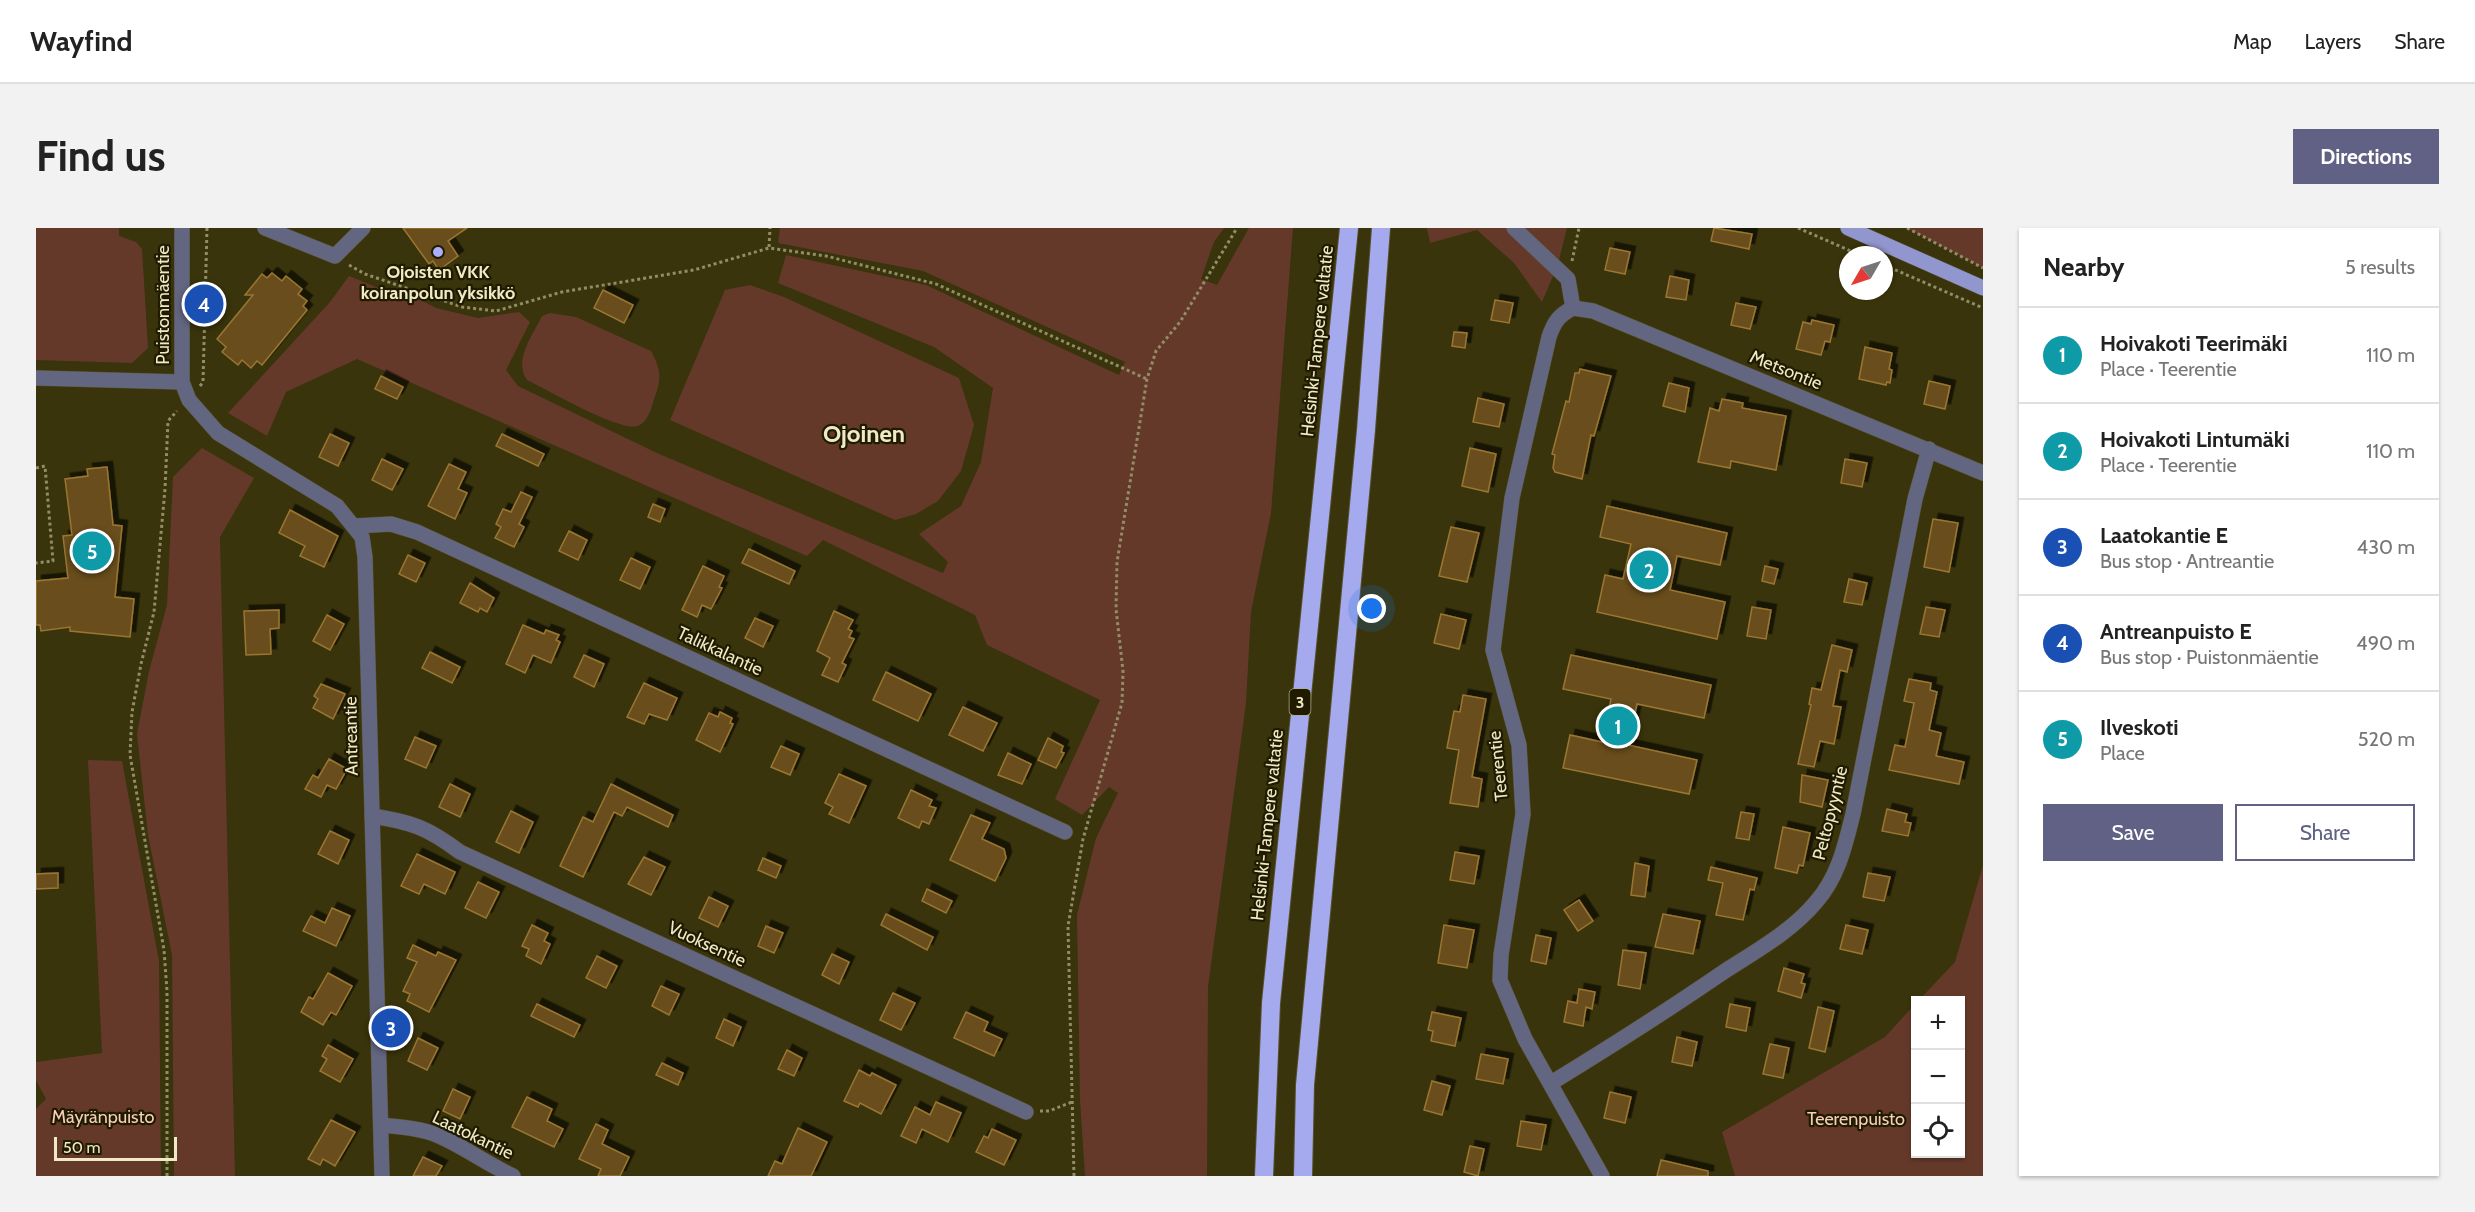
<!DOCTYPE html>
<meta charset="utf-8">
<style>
body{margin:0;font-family:Cabin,sans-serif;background:#f2f2f2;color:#222}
.controls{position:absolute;right:18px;bottom:18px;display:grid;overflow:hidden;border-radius:0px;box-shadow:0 2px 4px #0004}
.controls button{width:54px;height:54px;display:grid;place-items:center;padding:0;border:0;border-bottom:2px solid #e0e0e0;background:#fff;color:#222;font:30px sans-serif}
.compass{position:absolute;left:1803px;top:18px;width:54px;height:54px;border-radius:50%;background:#fff;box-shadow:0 2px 4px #0004;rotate:231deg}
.scale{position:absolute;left:18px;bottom:15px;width:123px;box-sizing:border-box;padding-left:6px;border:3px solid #efeac5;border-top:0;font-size:16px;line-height:21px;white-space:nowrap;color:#efeac5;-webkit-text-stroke:4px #201b00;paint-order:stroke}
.you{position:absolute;left:1336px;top:381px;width:21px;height:21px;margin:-15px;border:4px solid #fff;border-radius:50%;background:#1a73e8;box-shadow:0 0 0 9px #1a73e833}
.badge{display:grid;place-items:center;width:39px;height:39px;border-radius:50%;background:#606184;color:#fff;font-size:20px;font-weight:700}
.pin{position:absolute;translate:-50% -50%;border:3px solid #fff;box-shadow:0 2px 6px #0006}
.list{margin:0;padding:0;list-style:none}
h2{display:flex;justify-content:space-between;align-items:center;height:78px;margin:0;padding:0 24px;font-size:26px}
h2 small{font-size:20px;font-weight:400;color:#767676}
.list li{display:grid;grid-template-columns:39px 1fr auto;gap:18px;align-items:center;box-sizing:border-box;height:96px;padding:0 24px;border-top:2px solid #e0e0e0}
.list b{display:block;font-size:22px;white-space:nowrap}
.list p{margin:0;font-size:20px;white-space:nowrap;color:#767676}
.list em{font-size:20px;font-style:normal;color:#767676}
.actions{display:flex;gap:12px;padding:18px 24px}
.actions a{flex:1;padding:14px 0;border:2px solid #606184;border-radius:0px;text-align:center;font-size:21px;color:#606184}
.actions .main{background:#606184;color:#fff}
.icon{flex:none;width:33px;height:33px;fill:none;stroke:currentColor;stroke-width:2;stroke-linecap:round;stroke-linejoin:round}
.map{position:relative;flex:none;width:1947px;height:948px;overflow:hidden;border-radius:0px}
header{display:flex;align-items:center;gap:36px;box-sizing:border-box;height:84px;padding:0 30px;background:#fff;border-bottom:2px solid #e0e0e0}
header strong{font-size:28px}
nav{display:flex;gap:33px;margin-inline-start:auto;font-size:21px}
.intro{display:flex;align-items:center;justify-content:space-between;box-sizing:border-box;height:144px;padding:0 36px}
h1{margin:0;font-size:42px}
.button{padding:15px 27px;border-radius:0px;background:#606184;color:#fff;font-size:21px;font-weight:700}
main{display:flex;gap:36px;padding:0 36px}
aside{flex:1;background:#fff;border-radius:0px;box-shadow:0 2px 4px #0004}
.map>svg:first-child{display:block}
</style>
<header>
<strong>Wayfind</strong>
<nav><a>Map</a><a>Layers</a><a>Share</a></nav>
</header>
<div class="intro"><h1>Find us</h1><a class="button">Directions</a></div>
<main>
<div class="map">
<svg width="1947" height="948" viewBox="0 0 1947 948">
<defs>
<filter id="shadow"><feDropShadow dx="5.5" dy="-5.5" stdDeviation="0" flood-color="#0009"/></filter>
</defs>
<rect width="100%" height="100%" fill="#39340b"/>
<g fill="#64392a">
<path d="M0,0H83V8L100,14L106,21L112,120L96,135L0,132Z"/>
<path d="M744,0H1188L1178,14L1165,51L1181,57L1213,0H1257L1235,285L1215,384L1210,475L1172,759L1171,948H1049L1044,872L1041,687L1060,610L1082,565L1073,559L1046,587L1019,571L1064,472L951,417L939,387L787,312L771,328L321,131L250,164L231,208L192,185L294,74L313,48L362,68L383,71L400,80L442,90L483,84L494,94L470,142L482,158L623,226L907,345L912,334L883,306L925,278L945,234L957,160L898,119L742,55L750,27L890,57L1083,147L1089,134L887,43L742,15Z"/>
<path d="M1391,0H1531L1522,36L1506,74L1478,35L1441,2L1394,15Z"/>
<path d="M1871,0H1947V40Z"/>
<path d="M714,57L748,69L923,150L938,197L925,243L902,273L880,286L859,292L634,192L689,62Z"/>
<path d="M514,85L540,89L615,123C625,141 626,152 618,171C615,181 612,194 602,198C583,204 512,162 491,152C477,132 497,107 506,88Z"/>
<path d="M166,220L218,250L184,309L199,948H138L136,727L112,607L101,506L113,443L131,377L137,249Z"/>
<path d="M52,532L86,533L123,733L125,948H0V881L10,871L0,852V834L66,825Z"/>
<path d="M1947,637V948H1699L1686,904L1849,809L1879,776L1880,926H1924V772H1883L1919,734Z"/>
</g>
<g fill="#694e1a" stroke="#9a7633" stroke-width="1.5" filter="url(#shadow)">
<path d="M367,0H431L412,13L422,28L403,42L397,33L393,36Z"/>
<path d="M1678,0L1716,6L1713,21L1675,13Z"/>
<path d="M1574,20L1594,24L1589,46L1569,42Z"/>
<path d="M236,45L246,53L250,48L266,61L262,66L271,73L267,78L271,82L226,137L221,133L215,140L206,132L202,137L186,124L190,119L181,111L217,67H209L226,46L231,50Z"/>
<path d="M1634,48L1653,52L1650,72L1630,69Z"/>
<path d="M567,62L597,77L588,95L558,80Z"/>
<path d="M1459,72L1477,75L1473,95L1455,92Z"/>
<path d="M1700,75L1720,79L1714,101L1695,97Z"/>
<path d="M1776,92L1798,97L1794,114L1789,113L1785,127L1760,121L1767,94L1775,96Z"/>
<path d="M1418,104L1431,105L1429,120L1416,118Z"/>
<path d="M1829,119L1856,125L1853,141L1856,142L1854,155L1851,154L1850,157L1823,151Z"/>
<path d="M1544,141L1575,148L1558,208L1555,207L1546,251L1519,244L1517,240L1519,227L1516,226L1530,173L1533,174L1539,145H1543Z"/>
<path d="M345,148L367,159L361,171L339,161Z"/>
<path d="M1893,153L1914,158L1909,181L1888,176Z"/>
<path d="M1633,155L1653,160L1649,184L1627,178Z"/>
<path d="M1442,170L1468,176L1463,199L1437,194Z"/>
<path d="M1686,171L1707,175L1706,180L1750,188L1740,242L1695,233L1694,240L1662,234L1674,180L1683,183Z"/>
<path d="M294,206L313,215L302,238L283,229Z"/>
<path d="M466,206L508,226L502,238L460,218Z"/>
<path d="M1434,220L1460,226L1452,264L1426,258Z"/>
<path d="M346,231L367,241L356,262L336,252Z"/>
<path d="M1809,231L1831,235L1826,259L1805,255Z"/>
<path d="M413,236L430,244L422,261L431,265L419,291L392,278Z"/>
<path d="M71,239L77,297L86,298L79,369L98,371L94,409L34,403V399L5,403L4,397H0V353L32,350L27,308L36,307L29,251L52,248L51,241Z"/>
<path d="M485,264L496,269L483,296L488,299L478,319L459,310L465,299L460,296L467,281L475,284Z"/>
<path d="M617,276L629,281L624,294L612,289Z"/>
<path d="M1571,278L1691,305L1684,337L1641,328L1634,362L1689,374L1681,411L1561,384L1569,347L1587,351L1595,316L1564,309Z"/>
<path d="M254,282L302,308L288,339L264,328L269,318L243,305Z"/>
<path d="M1897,291L1922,295L1913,344L1888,339Z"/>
<path d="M1415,299L1443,305L1431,354L1403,348Z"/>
<path d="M533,303L551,312L542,332L523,323Z"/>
<path d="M713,321L759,343L753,356L706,335Z"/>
<path d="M372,327L389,335L380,354L363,346Z"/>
<path d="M595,330L614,339L604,361L584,352Z"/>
<path d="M667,338L688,348L683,359L686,360L675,381L666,377L661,389L646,382Z"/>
<path d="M1729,338L1742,341L1738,356L1726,353Z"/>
<path d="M1813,351L1831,355L1826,377L1808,374Z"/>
<path d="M434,355L458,370L451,384L444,380L442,384L424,375Z"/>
<path d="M1716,379L1735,382L1730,411L1711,408Z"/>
<path d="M1890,379L1909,382L1903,409L1884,406Z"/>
<path d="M243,382V400L234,401L235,426L210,427L208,383Z"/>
<path d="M798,383L817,392L812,401L816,403L813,409L818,411L806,435L810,437L802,454L786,447L794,430L781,423Z"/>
<path d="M1405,386L1430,392L1423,421L1398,415Z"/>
<path d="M291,387L308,396L294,422L277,413Z"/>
<path d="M719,390L737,398L727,419L709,410Z"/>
<path d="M487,397L508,406L510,402L523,407L520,412L524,414L515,435L497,427L489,445L470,436Z"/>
<path d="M1796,417L1816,422L1811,444L1804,442L1797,478L1805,479L1798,516L1784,513L1778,539L1762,536L1775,477L1773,476L1776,460L1785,462Z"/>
<path d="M394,424L424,439L416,455L386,440Z"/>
<path d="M548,427L568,436L558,459L538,449Z"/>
<path d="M1535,427L1675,457L1668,490L1601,476L1592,517L1661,532L1653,566L1527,540L1534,507L1566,514L1575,471L1527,461Z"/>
<path d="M850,444L895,466L882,493L837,472Z"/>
<path d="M1873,451L1895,455L1894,462L1901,464L1893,502L1905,505L1900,528L1928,534L1923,556L1853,542L1859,517L1869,519L1878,475L1868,473Z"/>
<path d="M608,455L641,470L631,492L613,486L608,496L591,489Z"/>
<path d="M285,456L309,466L297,491L277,480L282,471L278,468Z"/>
<path d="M1427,467L1450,471L1436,549L1446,551L1442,579L1414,575L1423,522L1411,520L1418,483L1424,484Z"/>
<path d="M927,479L961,495L947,523L913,507Z"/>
<path d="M684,484L696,490L694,495L697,496L684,524L660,512L673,485L682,489Z"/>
<path d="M379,509L400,518L390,540L369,531Z"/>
<path d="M1012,510L1027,518L1025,524L1028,525L1020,540L1002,532Z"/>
<path d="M745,518L763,526L754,547L735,539Z"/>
<path d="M972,525L995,536L986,556L962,547Z"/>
<path d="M293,531L311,541L300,561L291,557L285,569L269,561L277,547L282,550Z"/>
<path d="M803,546L830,558L813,595L793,586L797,579L789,575Z"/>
<path d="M1766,547L1792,552L1786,579L1764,574Z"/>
<path d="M414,556L434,566L424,589L403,579Z"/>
<path d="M575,556L637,587L632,599L591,579L586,588L578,584L547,649L524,638L547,589L557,594Z"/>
<path d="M875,562L896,572L893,578L900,580L893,596L886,593L883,600L862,590Z"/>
<path d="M1851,581L1871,586L1869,594L1875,595L1872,608L1846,603Z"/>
<path d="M475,583L497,594L483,625L460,614Z"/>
<path d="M1705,584L1718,586L1713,612L1700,610Z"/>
<path d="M935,587L954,595L946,611L968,621L970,630L959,653L914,632Z"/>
<path d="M1747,599L1774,605L1767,638L1763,637L1761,645L1739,640Z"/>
<path d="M294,603L313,612L302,636L282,626Z"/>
<path d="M1419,624L1443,628L1438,656L1414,652Z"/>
<path d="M381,626L419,644L409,666L388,656L383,666L365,658Z"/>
<path d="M608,629L629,639L615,667L592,656Z"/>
<path d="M727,630L745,638L740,650L722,642Z"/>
<path d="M1599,635L1613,638L1609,669L1595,667Z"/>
<path d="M1675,639L1721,650L1718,662L1714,661L1707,692L1680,687L1687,655L1672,652Z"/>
<path d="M22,645V660L0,661V646Z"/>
<path d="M1832,645L1854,649L1848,673L1827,669Z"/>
<path d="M442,654L463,664L450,690L429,680Z"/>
<path d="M891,661L916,673L910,685L886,673Z"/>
<path d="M673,669L692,678L682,699L663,690Z"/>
<path d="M1543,672L1557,693L1542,703L1528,682Z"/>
<path d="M296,680L314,688L300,718L267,703L275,688L289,695Z"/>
<path d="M850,686L897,709L891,722L845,697Z"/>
<path d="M1627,686L1664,693L1657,726L1619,719Z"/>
<path d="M496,697L512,705L508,713L514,716L505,736L490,728L493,721L486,718Z"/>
<path d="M1408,697L1438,702L1431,740L1402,735Z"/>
<path d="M1810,697L1832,702L1826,726L1804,721Z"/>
<path d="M730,698L747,705L738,725L722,718Z"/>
<path d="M1500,707L1515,710L1510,736L1495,733Z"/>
<path d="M377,717L400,728L402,724L420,732L393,784L371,773L374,766L367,763L381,734L371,730Z"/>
<path d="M1587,722L1610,725L1604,761L1582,757Z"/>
<path d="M796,726L813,734L803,756L786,747Z"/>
<path d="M561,728L581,738L570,760L550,750Z"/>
<path d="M1748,740L1768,746L1765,755L1769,756L1765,770L1742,763Z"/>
<path d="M292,745L316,758L300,787L295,784L287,797L265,784L273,769L277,771Z"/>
<path d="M625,758L643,766L633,787L616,778Z"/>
<path d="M1543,761L1559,764L1556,781L1550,779L1547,798L1528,794L1532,773L1541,775Z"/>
<path d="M857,765L879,775L865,802L844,792Z"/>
<path d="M501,776L544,797L538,809L495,788Z"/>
<path d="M1694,776L1714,780L1710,803L1690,799Z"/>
<path d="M1782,779L1798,783L1789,824L1773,820Z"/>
<path d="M930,784L952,794L948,803L966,811L958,828L918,810Z"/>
<path d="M1396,784L1425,790L1419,818L1395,813L1397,803L1392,802Z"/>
<path d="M688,791L705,799L697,818L680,810Z"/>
<path d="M1641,809L1661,814L1656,838L1636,834Z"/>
<path d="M382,810L402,820L391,842L372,833Z"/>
<path d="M1734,816L1753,820L1747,850L1727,846Z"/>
<path d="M292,817L317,831L304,854L284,843L291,831L286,828Z"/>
<path d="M751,822L766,830L758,848L742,841Z"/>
<path d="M1445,826L1472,831L1467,856L1440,851Z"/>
<path d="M626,835L647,845L642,857L620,847Z"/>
<path d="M823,842L834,848L836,845L860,857L845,886L824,875L822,879L808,873Z"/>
<path d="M1396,853L1414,858L1406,887L1388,882Z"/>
<path d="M417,861L434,869L424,891L407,883Z"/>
<path d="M1574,864L1595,869L1589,895L1568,890Z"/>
<path d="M491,869L516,881L511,893L527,901L518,919L476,899Z"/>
<path d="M900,874L925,885L912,914L886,901L880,915L865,908L879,879L894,887Z"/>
<path d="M295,892L319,904L299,938L287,931L284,937L272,931Z"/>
<path d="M1485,893L1510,897L1505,922L1481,918Z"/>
<path d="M560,896L572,902L566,916L593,929L584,948H562L565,941L543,931Z"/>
<path d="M762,900L791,914L775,948H732L739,933L746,936Z"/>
<path d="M956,901L980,912L968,937L940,924L948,908L952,910Z"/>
<path d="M1434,918L1448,921L1442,948L1428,944Z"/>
<path d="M387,929L406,938L400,948H377Z"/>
<path d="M1625,932L1672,943V948H1621Z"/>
</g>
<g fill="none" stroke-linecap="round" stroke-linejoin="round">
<defs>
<g id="minor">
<path d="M146,0V154L153,172L182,205L301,278L326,309L329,329L346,948"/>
<path d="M229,0L299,28L327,0"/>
<path d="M1478,0L1532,51L1537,80"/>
<path d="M1537,80C1523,87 1518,94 1513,109L1476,270L1457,422L1483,517L1487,586L1465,727L1464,752L1489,811L1566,948"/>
<path d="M1537,80L1557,83L1947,245"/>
<path d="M0,150L146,154"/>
<path d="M319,298L355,296L381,304L1029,604"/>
<path d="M336,588C376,594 392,600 424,624L990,884"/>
<path d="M1515,855C1574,819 1632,782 1689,743C1720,723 1756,703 1780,674C1802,649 1809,618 1817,586L1879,271L1893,221"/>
<path d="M345,897C364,899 384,900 401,907C425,917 451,936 477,948"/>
</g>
<path id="major" d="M1812,0L1947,60"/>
<g id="highway">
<path d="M1228,948L1235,775L1313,0"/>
<path d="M1267,948L1269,857L1330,202L1345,0"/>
</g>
</defs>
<use href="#minor" stroke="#565129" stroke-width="16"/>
<use href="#major" stroke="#565129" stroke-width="16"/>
<use href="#highway" stroke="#565129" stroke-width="20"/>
<g stroke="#928d66" stroke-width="3" stroke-dasharray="3 3" stroke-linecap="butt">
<path d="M1762,0L1824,27"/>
<path d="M1871,0L1947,40"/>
<path d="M733,19L734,0"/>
<path d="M1536,33L1543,0"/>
<path d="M313,37L329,46L426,79L460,83L526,64L658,42L733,20L790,28L900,56L1111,151"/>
<path d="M1848,37L1947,80"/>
<path d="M164,158L167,154L171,0"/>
<path d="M0,240L9,238L17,333L0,335"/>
<path d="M1004,883H1013L1036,874"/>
<path d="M131,948V763L128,722L94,527L96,484L105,436L118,384L129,261L132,193L141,183"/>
<path d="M1038,948L1032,698L1047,611L1086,475L1087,443L1080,381L1081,334L1111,151L1120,123L1144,94L1201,0"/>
</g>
<use href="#minor" stroke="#636681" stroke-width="15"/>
<use href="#major" stroke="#9296cf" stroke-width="15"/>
<use href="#highway" stroke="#a5a9ed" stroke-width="18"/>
</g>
<circle fill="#abaffb" stroke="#201b00" stroke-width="2" cx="402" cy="24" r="6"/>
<g text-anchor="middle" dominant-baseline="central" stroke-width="4.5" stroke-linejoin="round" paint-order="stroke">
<rect fill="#201b00" stroke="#b1ac8a" stroke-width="1.5" x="1253.5" y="461" width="21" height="26" rx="4.5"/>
<g font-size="16" font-weight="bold" fill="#efeac5">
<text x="1264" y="474">3</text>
</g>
<g font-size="18" font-weight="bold" fill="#efeac5" stroke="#201b00">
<text x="402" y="44">Ojoisten VKK<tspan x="402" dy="21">koiranpolun yksikkö</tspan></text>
</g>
<g font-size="18" fill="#efeac5" stroke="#201b00">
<text transform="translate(127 77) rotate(-90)">Puistonmäentie</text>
<text transform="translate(1281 113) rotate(-84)">Helsinki-Tampere valtatie</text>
<text transform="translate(1750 142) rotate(22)">Metsontie</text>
<text transform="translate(684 423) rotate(25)">Talikkalantie</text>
<text transform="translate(315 508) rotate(-91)">Antreantie</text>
<text transform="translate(1462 538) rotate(-96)">Teerentie</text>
<text transform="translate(1794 585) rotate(-76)">Peltopyyntie</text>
<text transform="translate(1231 597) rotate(-84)">Helsinki-Tampere valtatie</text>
<text transform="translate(671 716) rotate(25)">Vuoksentie</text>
<text transform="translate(437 907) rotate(26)">Laatokantie</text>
</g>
<g font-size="18" fill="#f7cdbe" stroke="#201b00">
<text x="67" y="889">Mäyränpuisto</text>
<text x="1820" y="891">Teerenpuisto</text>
</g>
<g font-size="24" font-weight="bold" fill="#efeac5" stroke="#201b00">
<text x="828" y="205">Ojoinen</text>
</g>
</g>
</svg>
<div class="controls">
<button>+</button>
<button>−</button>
<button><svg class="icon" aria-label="locate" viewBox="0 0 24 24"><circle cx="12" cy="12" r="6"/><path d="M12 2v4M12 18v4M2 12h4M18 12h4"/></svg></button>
</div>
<svg class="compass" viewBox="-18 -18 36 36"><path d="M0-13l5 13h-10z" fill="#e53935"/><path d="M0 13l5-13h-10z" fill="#767676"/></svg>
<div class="scale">50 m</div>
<div class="you"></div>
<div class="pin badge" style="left:1582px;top:498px;background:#0f9aa8">1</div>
<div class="pin badge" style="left:1613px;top:342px;background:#0f9aa8">2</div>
<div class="pin badge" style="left:355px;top:800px;background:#1a4fb4">3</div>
<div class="pin badge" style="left:168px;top:76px;background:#1a4fb4">4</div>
<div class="pin badge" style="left:56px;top:323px;background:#0f9aa8">5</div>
</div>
<aside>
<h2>Nearby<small>5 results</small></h2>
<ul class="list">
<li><span class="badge" style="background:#0f9aa8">1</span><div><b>Hoivakoti Teerimäki</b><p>Place · Teerentie</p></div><em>110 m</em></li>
<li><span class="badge" style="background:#0f9aa8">2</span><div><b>Hoivakoti Lintumäki</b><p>Place · Teerentie</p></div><em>110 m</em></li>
<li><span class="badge" style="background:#1a4fb4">3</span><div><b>Laatokantie E</b><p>Bus stop · Antreantie</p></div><em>430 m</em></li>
<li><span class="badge" style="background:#1a4fb4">4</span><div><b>Antreanpuisto E</b><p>Bus stop · Puistonmäentie</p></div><em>490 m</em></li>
<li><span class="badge" style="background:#0f9aa8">5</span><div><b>Ilveskoti</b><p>Place</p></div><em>520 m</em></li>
</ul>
<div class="actions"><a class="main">Save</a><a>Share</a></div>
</aside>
</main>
